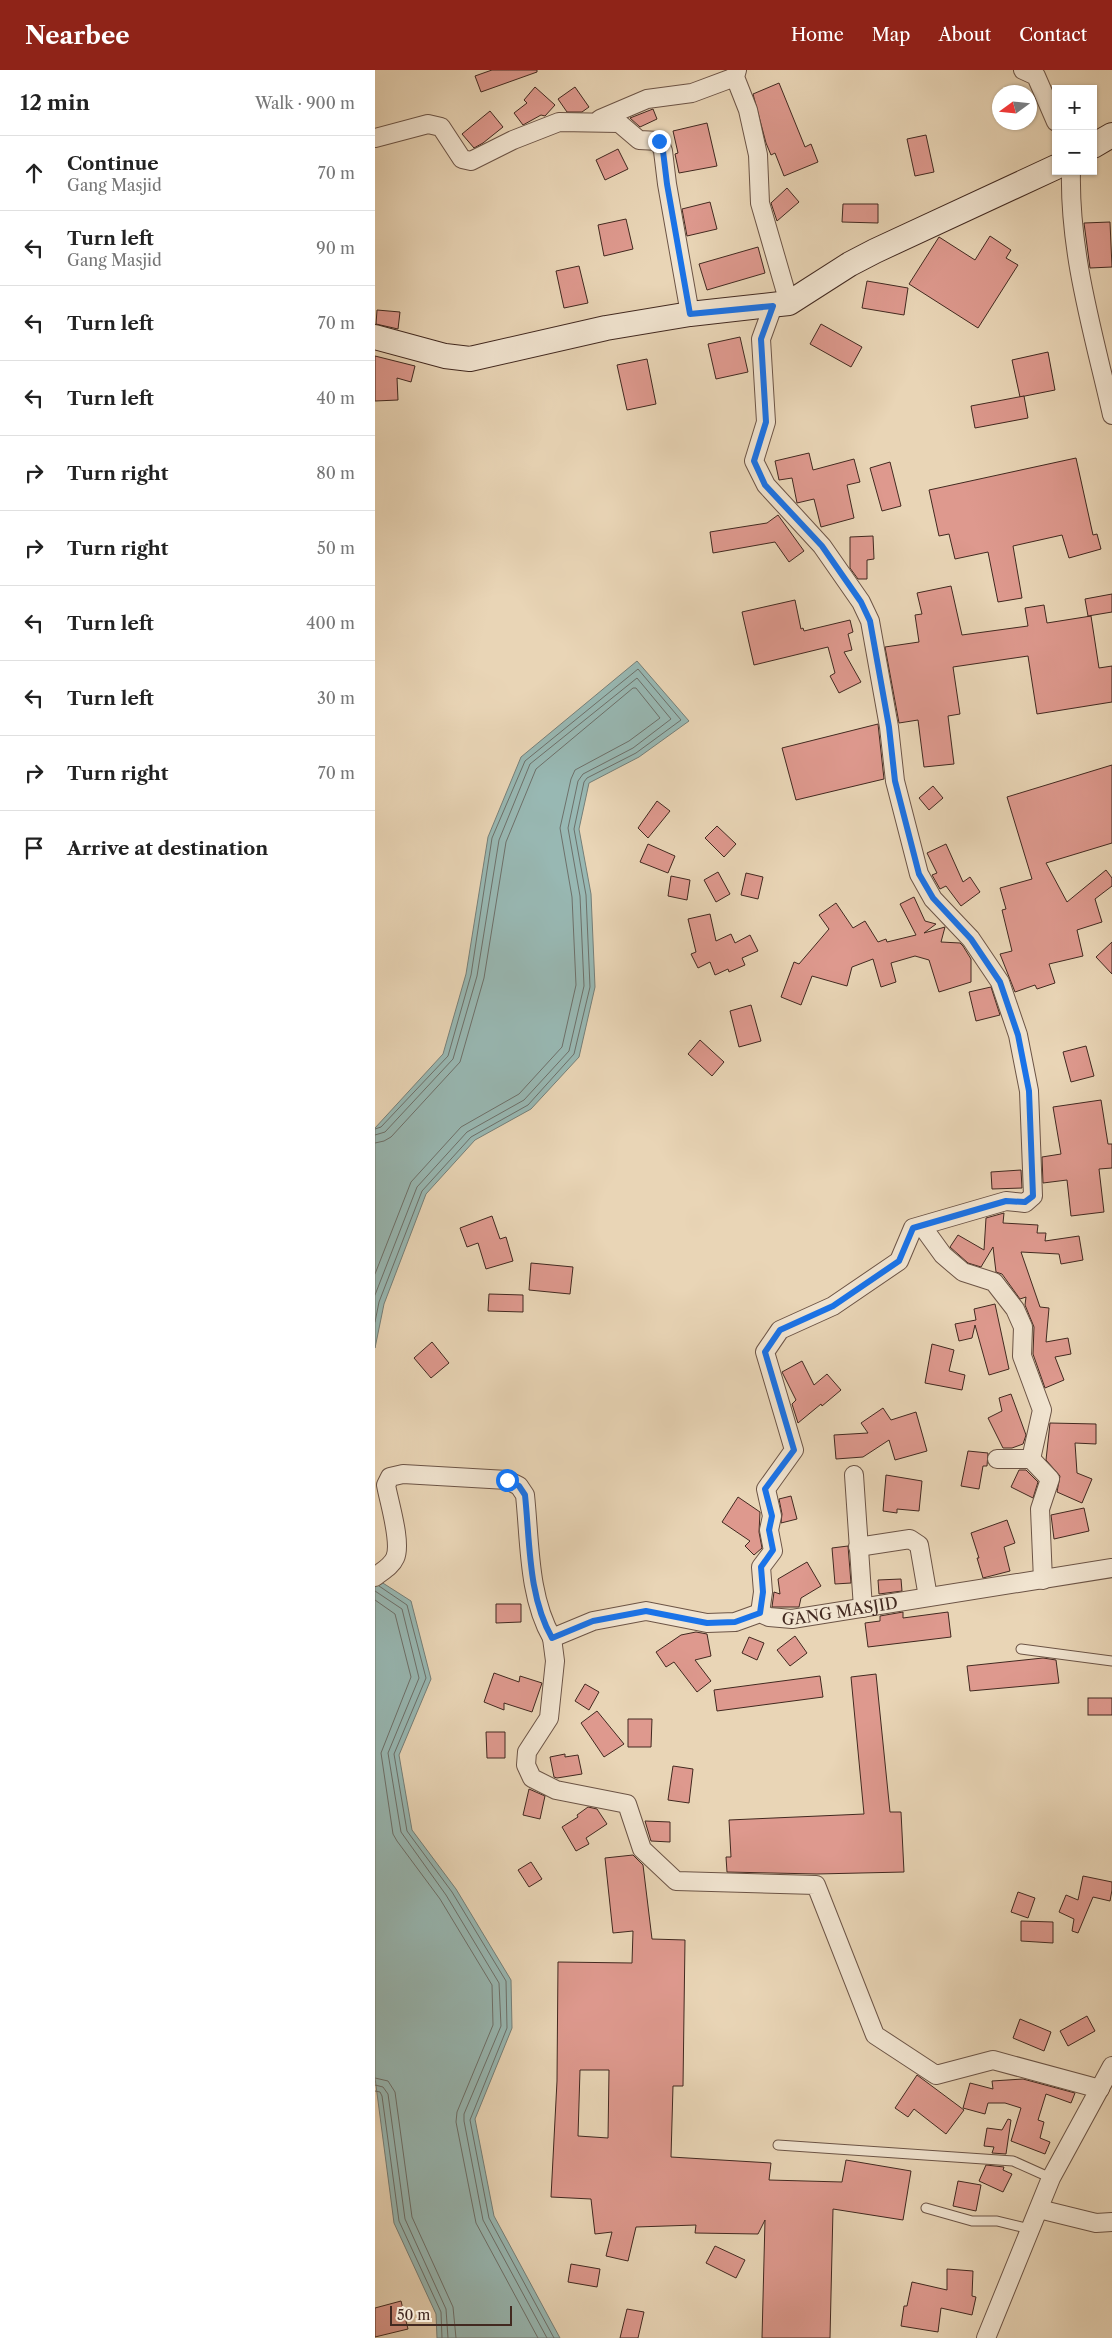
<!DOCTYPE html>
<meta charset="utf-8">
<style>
body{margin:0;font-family:"Libre Caslon Text",serif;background:#f6f6f6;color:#222}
.controls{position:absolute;right:15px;top:15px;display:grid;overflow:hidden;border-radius:0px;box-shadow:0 1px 4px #0004}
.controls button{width:45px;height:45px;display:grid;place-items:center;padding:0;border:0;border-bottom:1px solid #e0e0e0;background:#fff;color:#222;font:25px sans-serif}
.compass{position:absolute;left:617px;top:15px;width:45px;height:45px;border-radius:50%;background:#fff;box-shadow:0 1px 4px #0004;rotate:255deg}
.scale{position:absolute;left:15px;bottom:12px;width:122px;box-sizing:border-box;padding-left:5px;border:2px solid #422920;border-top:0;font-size:14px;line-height:18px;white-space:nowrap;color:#422920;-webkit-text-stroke:4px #f1e4d0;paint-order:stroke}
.stop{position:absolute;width:15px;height:15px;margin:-11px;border:4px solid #1a73e8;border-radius:50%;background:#fff}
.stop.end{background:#1a73e8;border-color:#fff;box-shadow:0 1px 5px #0008}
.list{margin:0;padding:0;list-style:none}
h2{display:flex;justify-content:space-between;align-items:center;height:65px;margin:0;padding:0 20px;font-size:21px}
h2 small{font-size:16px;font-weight:400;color:#767676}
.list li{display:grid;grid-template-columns:32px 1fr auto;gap:15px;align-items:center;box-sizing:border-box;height:75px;padding:0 20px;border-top:1px solid #e0e0e0}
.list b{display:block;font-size:19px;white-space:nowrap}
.list p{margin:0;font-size:16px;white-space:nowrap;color:#767676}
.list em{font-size:16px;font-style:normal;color:#767676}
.icon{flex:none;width:28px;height:28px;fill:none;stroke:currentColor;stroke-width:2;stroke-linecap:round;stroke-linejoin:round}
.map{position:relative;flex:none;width:737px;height:2268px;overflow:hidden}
header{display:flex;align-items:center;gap:30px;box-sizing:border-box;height:70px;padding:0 25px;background:#8f2418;color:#fff}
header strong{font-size:24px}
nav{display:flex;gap:28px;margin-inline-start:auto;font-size:18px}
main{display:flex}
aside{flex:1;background:#fff}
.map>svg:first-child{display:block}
</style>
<header>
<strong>Nearbee</strong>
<nav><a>Home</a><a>Map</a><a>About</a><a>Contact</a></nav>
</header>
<main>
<aside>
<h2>12 min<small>Walk · 900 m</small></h2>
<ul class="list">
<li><svg class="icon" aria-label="ahead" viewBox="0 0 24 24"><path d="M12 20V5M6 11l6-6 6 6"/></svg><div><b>Continue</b><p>Gang Masjid</p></div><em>70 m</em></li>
<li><svg class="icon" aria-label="left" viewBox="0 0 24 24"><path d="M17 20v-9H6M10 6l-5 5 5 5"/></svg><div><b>Turn left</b><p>Gang Masjid</p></div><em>90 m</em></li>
<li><svg class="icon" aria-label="left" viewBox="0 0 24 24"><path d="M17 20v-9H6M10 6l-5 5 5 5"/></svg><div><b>Turn left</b></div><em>70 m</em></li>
<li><svg class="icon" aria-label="left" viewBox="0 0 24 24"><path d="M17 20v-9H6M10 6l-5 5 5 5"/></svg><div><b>Turn left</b></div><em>40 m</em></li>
<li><svg class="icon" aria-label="right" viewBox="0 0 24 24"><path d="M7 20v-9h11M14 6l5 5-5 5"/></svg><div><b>Turn right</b></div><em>80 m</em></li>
<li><svg class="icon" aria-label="right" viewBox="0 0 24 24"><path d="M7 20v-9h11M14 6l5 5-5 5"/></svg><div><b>Turn right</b></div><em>50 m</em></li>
<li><svg class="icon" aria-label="left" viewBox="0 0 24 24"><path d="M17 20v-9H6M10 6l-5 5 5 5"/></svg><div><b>Turn left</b></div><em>400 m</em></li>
<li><svg class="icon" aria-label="left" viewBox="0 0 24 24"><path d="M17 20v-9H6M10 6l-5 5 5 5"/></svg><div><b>Turn left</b></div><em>30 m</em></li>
<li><svg class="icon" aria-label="right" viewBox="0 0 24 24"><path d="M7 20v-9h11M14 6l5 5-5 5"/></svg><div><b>Turn right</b></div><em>70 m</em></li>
<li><svg class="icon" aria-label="arrive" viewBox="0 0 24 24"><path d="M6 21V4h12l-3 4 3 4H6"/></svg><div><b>Arrive at destination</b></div></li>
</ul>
</aside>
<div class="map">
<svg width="737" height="2268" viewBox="0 0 737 2268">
<rect width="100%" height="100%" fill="#e9d5b6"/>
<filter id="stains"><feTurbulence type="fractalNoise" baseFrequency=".004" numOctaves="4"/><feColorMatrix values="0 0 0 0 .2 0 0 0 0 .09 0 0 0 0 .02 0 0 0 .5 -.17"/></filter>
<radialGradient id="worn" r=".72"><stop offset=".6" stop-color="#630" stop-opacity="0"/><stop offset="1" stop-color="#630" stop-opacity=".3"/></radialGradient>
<g fill="#98b8b3" stroke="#767f78">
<path d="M262,591L314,651L264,687L214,713L204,759L216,824L220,917L204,987L156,1039L100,1070L51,1124L9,1234L0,1278V1058L68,984L91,904L113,767L146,687Z"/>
<path d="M0,1508L36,1531L56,1609L24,1685L37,1760L81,1819L136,1910L137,1958L100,2049L119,2146L185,2268H62L61,2244L19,2153L0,2008Z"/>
</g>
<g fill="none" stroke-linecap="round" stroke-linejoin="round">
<g stroke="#6d706a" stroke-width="1">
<path d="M0,1059L6,1057L73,986L96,905L117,768L150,691L263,599L306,650L261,683L212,708L209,712L199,759L211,825L215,917L199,984L153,1035L96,1067L47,1121L4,1232L0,1252"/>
<path d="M0,1065L10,1062L78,989L102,906L124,770L155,694L262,608L296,649L258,678L208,704L203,711L193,758L205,826L209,916L194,981L149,1030L92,1062L42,1117L0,1225"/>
<path d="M0,1073L9,1071L16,1067L85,992L109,908L131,772L161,699L258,618H261L285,648L254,671L200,700L196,709L185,758L197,827L201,915L187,977L144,1024L86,1057L36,1112L0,1204"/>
<path d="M4,1516L32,1535L51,1608L19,1684L32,1761L77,1822L131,1911L132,1958L95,2050L114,2148L179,2268"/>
<path d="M0,1521L27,1539L44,1608L13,1683L26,1762L71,1825L124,1913L126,1956L89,2044V2051L108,2150L172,2268"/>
<path d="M0,1530L20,1544L36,1607L6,1683L18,1764L22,1771L65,1829L117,1915L118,1955L82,2042L81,2052L101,2153L163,2268"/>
<path d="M0,2008L13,2011L20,2022L37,2147L78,2237L81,2268"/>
<path d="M0,2015L8,2017L13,2024L30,2149L71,2239L73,2268"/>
<path d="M0,2021L5,2022L7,2026L24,2151L66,2242L67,2268"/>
</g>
</g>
<g fill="#de998e" stroke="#422920" fill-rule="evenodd">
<path d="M117,0H162V2L106,22L100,6Z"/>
<path d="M404,13L430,77L436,74L443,92L409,106L400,83L396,85L391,73L378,24Z"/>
<path d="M160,17L180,35L170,46L166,45L148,55L139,43L152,33L149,30Z"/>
<path d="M200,17L214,37L207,42H192L183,29Z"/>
<path d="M278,39L282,49L265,57L255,48Z"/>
<path d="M115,41L128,57L108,73L99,78L87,64Z"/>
<path d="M332,53L342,96L304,103L300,84L303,83L298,61Z"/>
<path d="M551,65L559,102L540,106L532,69Z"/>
<path d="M243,79L253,99L230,110L221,90Z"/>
<path d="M412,118L424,132L402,151L396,133Z"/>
<path d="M335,132L342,159L312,166L307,139Z"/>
<path d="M468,134H503V153L467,152Z"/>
<path d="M251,149L258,179L229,186L223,155Z"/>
<path d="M735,152L737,197L715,198L709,153Z"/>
<path d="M615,166L636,180L631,188L643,195L603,258L534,214L564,167L600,190Z"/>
<path d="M383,177L390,203L332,220L324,194Z"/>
<path d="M204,196L213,233L189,238L181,201Z"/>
<path d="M492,211L533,218L529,245L487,238Z"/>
<path d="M2,240L25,242L23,259L1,254Z"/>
<path d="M446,254L487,277L476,297L435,274Z"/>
<path d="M365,267L373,302L341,309L333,274Z"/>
<path d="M673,282L680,320L645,327L637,290Z"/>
<path d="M0,286L40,296L36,312L22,308L23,330L0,331Z"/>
<path d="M272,289L281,334L252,340L242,295Z"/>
<path d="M649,326L653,348L600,358L596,336Z"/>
<path d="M434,383L438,400L479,389L485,412L472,415L479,448L446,457L439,429L422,433L417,408L404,410L400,391Z"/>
<path d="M701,388L718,465L722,464L726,479L694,488L687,465L638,476L647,528L623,532L613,482L580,489L574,464L564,466L554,420Z"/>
<path d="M515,392L526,436L507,441L495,398Z"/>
<path d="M403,445L429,481L414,492L400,472L338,483L335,462L392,453Z"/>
<path d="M498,466L499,489L492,490V509H483L475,498V467Z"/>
<path d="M576,516L587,565L653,556L650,538L669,535L672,553L716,546L724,598L737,596V632L662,644L653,586L578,597L585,644L573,646L579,694L549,697L543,650L524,653L510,577L544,572L540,545L547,544L542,523Z"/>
<path d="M737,524V542L713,546L710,529Z"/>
<path d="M420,530L426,559L428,558L429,561L475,550L478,562L473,564L477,580L469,582L486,612L464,623L455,606L460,603L453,577L379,595L367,542Z"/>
<path d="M503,654L509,709L421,730L407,678Z"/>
<path d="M737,695V773L671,793L692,832L731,800L737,808V816L720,829L727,852L702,860L708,886L674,894L680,913L662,919L660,915L640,922L625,884L637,881L627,840L631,839L625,818L657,809L632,727Z"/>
<path d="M558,716L568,728L554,740L544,728Z"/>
<path d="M282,731L295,741L273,768L263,758Z"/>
<path d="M342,756L361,774L349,787L330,768Z"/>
<path d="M273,774L300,786L293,803L265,792Z"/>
<path d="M571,774L588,812L595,807L605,822L586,836L571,816L565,819L557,805L562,803L552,783Z"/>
<path d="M343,802L355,824L341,832L329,810Z"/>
<path d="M371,803L388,807L383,829L366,825Z"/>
<path d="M296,806L315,810L312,830L293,826Z"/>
<path d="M539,827L550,851L561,854L549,863L570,857L566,872L585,873L588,876L596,889V912L564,922L554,890L540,886L516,893L521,912L506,917L498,889L477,897L472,916L437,906L426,935L406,927L419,892L424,894L454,859L444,845L461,833L478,858L490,851L503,872L511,869L512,872L541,865L525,834Z"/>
<path d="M335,844L341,871L356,864L360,873L375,865L383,881L367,888L370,895L354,902L353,899L340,905L335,892L323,898L316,884L321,882L313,849Z"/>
<path d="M737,872V904L721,887Z"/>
<path d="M616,917L625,945L601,951L594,922Z"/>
<path d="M376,935L386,971L364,977L355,941Z"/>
<path d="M325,970L349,992L337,1006L313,984Z"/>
<path d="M711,976L719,1006L696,1012L688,982Z"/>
<path d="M726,1030L733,1074H737V1098L724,1099L729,1142L696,1146L692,1110L668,1113L667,1087L686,1084L678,1037Z"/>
<path d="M646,1100L647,1118L617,1119L616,1102Z"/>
<path d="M629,1143L628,1153L663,1155L662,1163H671L670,1171L704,1166L708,1190L686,1194L684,1184L646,1182L665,1237L674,1238L671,1272L693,1268L696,1284L680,1287L689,1310L670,1318L658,1284L659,1257L650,1235L651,1227L645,1229L627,1204L621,1202L618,1177L606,1197L593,1193L575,1177L583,1165L609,1180L611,1148Z"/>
<path d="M117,1146L125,1169L131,1167L138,1191L111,1199L103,1173L92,1177L85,1158Z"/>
<path d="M156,1193L198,1197L195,1224L154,1220Z"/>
<path d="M114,1224L148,1225V1242L113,1241Z"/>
<path d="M620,1234L634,1299L614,1305L600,1255L597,1268L584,1271L580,1254L601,1250L599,1239Z"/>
<path d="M57,1272L74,1293L56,1308L39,1288Z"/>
<path d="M557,1274L579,1280L574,1301L590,1305L587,1320L550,1313Z"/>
<path d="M427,1291L439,1315L452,1304L466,1320L447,1336L446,1334L423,1353L417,1334L421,1330L407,1302Z"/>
<path d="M636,1324L651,1365L648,1374L637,1378H628L613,1348L627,1341L624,1328Z"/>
<path d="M508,1338L516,1350L541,1342L552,1381L520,1390L514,1370L488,1387L461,1389L459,1365L493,1363L486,1353Z"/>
<path d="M675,1353L721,1354V1374L700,1373L702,1403L717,1409L707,1433L682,1422L685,1406L671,1390Z"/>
<path d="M593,1381L613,1383L612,1396H608L604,1419L586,1416Z"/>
<path d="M644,1400H651L663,1412L658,1428L636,1417Z"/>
<path d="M511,1405L547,1411L544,1441L522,1439V1443L508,1441Z"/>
<path d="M416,1426L422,1449L406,1453L407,1444L404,1429Z"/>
<path d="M363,1427L385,1442L384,1462L387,1478L379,1485L370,1476L375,1471L347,1452Z"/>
<path d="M709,1438L714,1461L679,1469L676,1445Z"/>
<path d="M632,1450L640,1473L629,1477L635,1501L608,1508L602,1488H604L596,1463Z"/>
<path d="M473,1476L476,1513L460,1514L457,1478Z"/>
<path d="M432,1492L446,1516L426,1528L424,1537H397L399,1522L405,1524L403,1509Z"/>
<path d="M526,1509L527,1521L504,1524L503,1510Z"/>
<path d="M121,1534H146V1552L121,1553Z"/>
<path d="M528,1542V1548L573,1542L576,1567L493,1577L490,1553L505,1551V1546Z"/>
<path d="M321,1562L332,1564L336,1586L320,1590L336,1611L322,1622L299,1592L291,1597L281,1582L306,1565Z"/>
<path d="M420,1566L432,1583L415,1596L402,1580Z"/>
<path d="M374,1567L389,1573L382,1590L367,1583Z"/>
<path d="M668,1588L681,1590L684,1613L595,1621L592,1596Z"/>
<path d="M119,1603L144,1612L145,1606L167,1613L157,1642L129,1633V1640L109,1632Z"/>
<path d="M501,1604L515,1742H526L529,1802L442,1804L352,1802L351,1787H356L354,1750L489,1744L476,1607Z"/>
<path d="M445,1606L448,1627L342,1641L339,1620Z"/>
<path d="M210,1614L224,1622L214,1640L200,1631Z"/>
<rect x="713" y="1628" width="24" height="17"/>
<path d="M222,1641L249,1674L229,1687L206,1653Z"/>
<path d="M253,1649H277L276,1677H253Z"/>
<path d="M111,1662H130V1688H112Z"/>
<path d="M190,1684V1687L203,1685L207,1704L182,1708L179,1707L175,1687Z"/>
<path d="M298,1696L318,1699L314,1733L293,1730Z"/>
<path d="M154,1719L170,1726L165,1749L148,1745Z"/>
<path d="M213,1737L222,1739L232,1754L211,1768L214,1774L201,1781L187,1757L203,1747L202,1745Z"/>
<path d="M270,1751L295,1752V1772L276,1771Z"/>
<path d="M258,1785L268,1795L277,1869L310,1870L308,2016H298L296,2087L396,2093L394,2110L467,2112L471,2090L536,2101L528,2150L458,2139L455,2268H387L390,2150L383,2164L320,2163L321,2155L261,2157L253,2191L231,2186L237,2162L220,2164L216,2129L176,2127L182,2011L183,1892L257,1893L258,1861L238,1863L230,1788ZM205,2000H234L233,2068L203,2066Z"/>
<path d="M156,1792L167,1809L154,1817L143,1800Z"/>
<path d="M708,1806L737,1812V1820L735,1831L718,1827L703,1863L697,1861L699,1849L684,1842L691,1825L703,1830Z"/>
<path d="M643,1822L660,1828L653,1848L636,1842Z"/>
<path d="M646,1851L678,1852V1873L646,1871Z"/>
<path d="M712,1946L720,1961L693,1976L685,1961Z"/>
<path d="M645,1949L676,1962L669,1981L638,1968Z"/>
<path d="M542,2005L589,2040L571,2064L539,2039L533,2047L520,2038Z"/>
<path d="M648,2009L700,2023L696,2033L671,2024L663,2050L669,2052L665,2068L675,2072L670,2084L636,2071L646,2038L630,2033H613L610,2044L588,2038L595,2013L618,2019L617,2011Z"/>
<path d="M633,2049L636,2050L631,2084L617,2083L619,2077L609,2076L612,2058L627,2060Z"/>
<path d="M611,2095L629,2097L628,2100L637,2104L628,2122L604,2111Z"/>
<path d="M583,2111L606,2115L601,2141L578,2136Z"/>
<path d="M340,2176L370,2190L361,2208L331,2193Z"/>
<path d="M196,2194L225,2199L222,2217L193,2212Z"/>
<path d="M572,2199L598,2201L597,2226L601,2227L597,2245L566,2238L563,2262L526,2256L529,2236H532L537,2212L572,2220Z"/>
<path d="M26,2231L33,2259L0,2267V2238Z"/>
<path d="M252,2239L269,2242L263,2268H245Z"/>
</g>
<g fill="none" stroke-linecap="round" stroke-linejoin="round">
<defs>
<g id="lane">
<path d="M646,1579L737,1591"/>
<path d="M403,2075L638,2091L676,2108"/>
<path d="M551,2138L597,2151H622L655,2159"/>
</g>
<g id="street">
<path d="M362,0L360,7L373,40L383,85L385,133L414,233"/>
<path d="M648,0L661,6L681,52"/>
<path d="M225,49L272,29L317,23L360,7"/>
<path d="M0,68L53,54L66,57L87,89L96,91L138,70L184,52L244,53L264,70L284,71L288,81L292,114L315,244"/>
<path d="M696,101C694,184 719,265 737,345"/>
<path d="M547,1156L568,1185L588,1202L619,1212L640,1239L648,1257L647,1286L667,1340L656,1389"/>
<path d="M622,1389H656L675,1409L665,1439L668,1510"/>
<path d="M479,1405L488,1538"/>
<path d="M483,1477L535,1469L544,1475L553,1527"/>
<path id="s1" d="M0,1507C7,1501 16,1497 20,1488C27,1473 14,1432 11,1415L15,1407L28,1404L132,1410L144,1416L150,1425C155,1472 153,1526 177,1568L218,1551L271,1541L332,1553L360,1552L385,1543L394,1547L417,1549L737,1498"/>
<path d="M385,1543L388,1522L386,1497L398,1481L394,1460L397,1446L391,1419L419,1380L390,1282L405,1260L458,1236L524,1191L538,1158L631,1131L650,1133L658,1126L654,1021L643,965L625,912L596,869L558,829L544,804L520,711L514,657L495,551L486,532L447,476L391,415L379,391L391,352L386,269L398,236"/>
<path d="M177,1568L180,1591L174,1648L152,1682L151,1695L157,1708L181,1720L252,1734L267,1779L301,1811L441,1815L500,1965L561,2005L618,1990L725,2019"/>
<path d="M664,2139L721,2153L737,2152"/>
<path d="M611,2268L676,2108L737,1996"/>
</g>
<g id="secondary">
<path d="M718,76L737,65"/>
<path d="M0,267L70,286L95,289L231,258L315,244L414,233L475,194L500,181L681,97"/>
</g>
</defs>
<use href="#lane" stroke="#6c5446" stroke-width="11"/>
<use href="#street" stroke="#6c5446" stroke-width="20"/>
<use href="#secondary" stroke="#422920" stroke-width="26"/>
<use href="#lane" stroke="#f1e4d0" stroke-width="9"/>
<use href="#street" stroke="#f1e4d0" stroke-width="18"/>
<use href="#secondary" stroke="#f1e4d0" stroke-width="24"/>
</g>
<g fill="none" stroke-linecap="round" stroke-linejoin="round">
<path stroke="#1a73e8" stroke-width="6" d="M132,1410L144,1416L150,1425C155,1472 153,1526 177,1568L218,1551L271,1541L332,1553L360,1552L385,1543L388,1522L386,1497L398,1480L394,1460L397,1446L390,1419L419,1380L390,1282L405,1260L458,1236L524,1191L538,1158L631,1131L650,1132L658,1126L654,1021L643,965L625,912L596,869L558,828L544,804L520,711L514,657L495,551L486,532L447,476L390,415L379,391L391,352L386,269L398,236L315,244L292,114L288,81L284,71"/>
</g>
<g text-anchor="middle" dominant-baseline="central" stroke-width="5" stroke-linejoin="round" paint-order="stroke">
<g font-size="16" fill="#422920" stroke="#f1e4d0">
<text stroke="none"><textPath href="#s1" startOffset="696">GANG MASJID</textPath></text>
</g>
</g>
<rect width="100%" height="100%" filter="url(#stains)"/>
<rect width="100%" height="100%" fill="url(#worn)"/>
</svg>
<div class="controls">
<button>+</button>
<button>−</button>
</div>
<svg class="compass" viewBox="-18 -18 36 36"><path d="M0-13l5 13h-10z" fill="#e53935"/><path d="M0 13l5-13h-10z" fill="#767676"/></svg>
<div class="scale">50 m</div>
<div class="stop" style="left:132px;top:1410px"></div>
<div class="stop end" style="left:284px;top:71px"></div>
</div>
</main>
